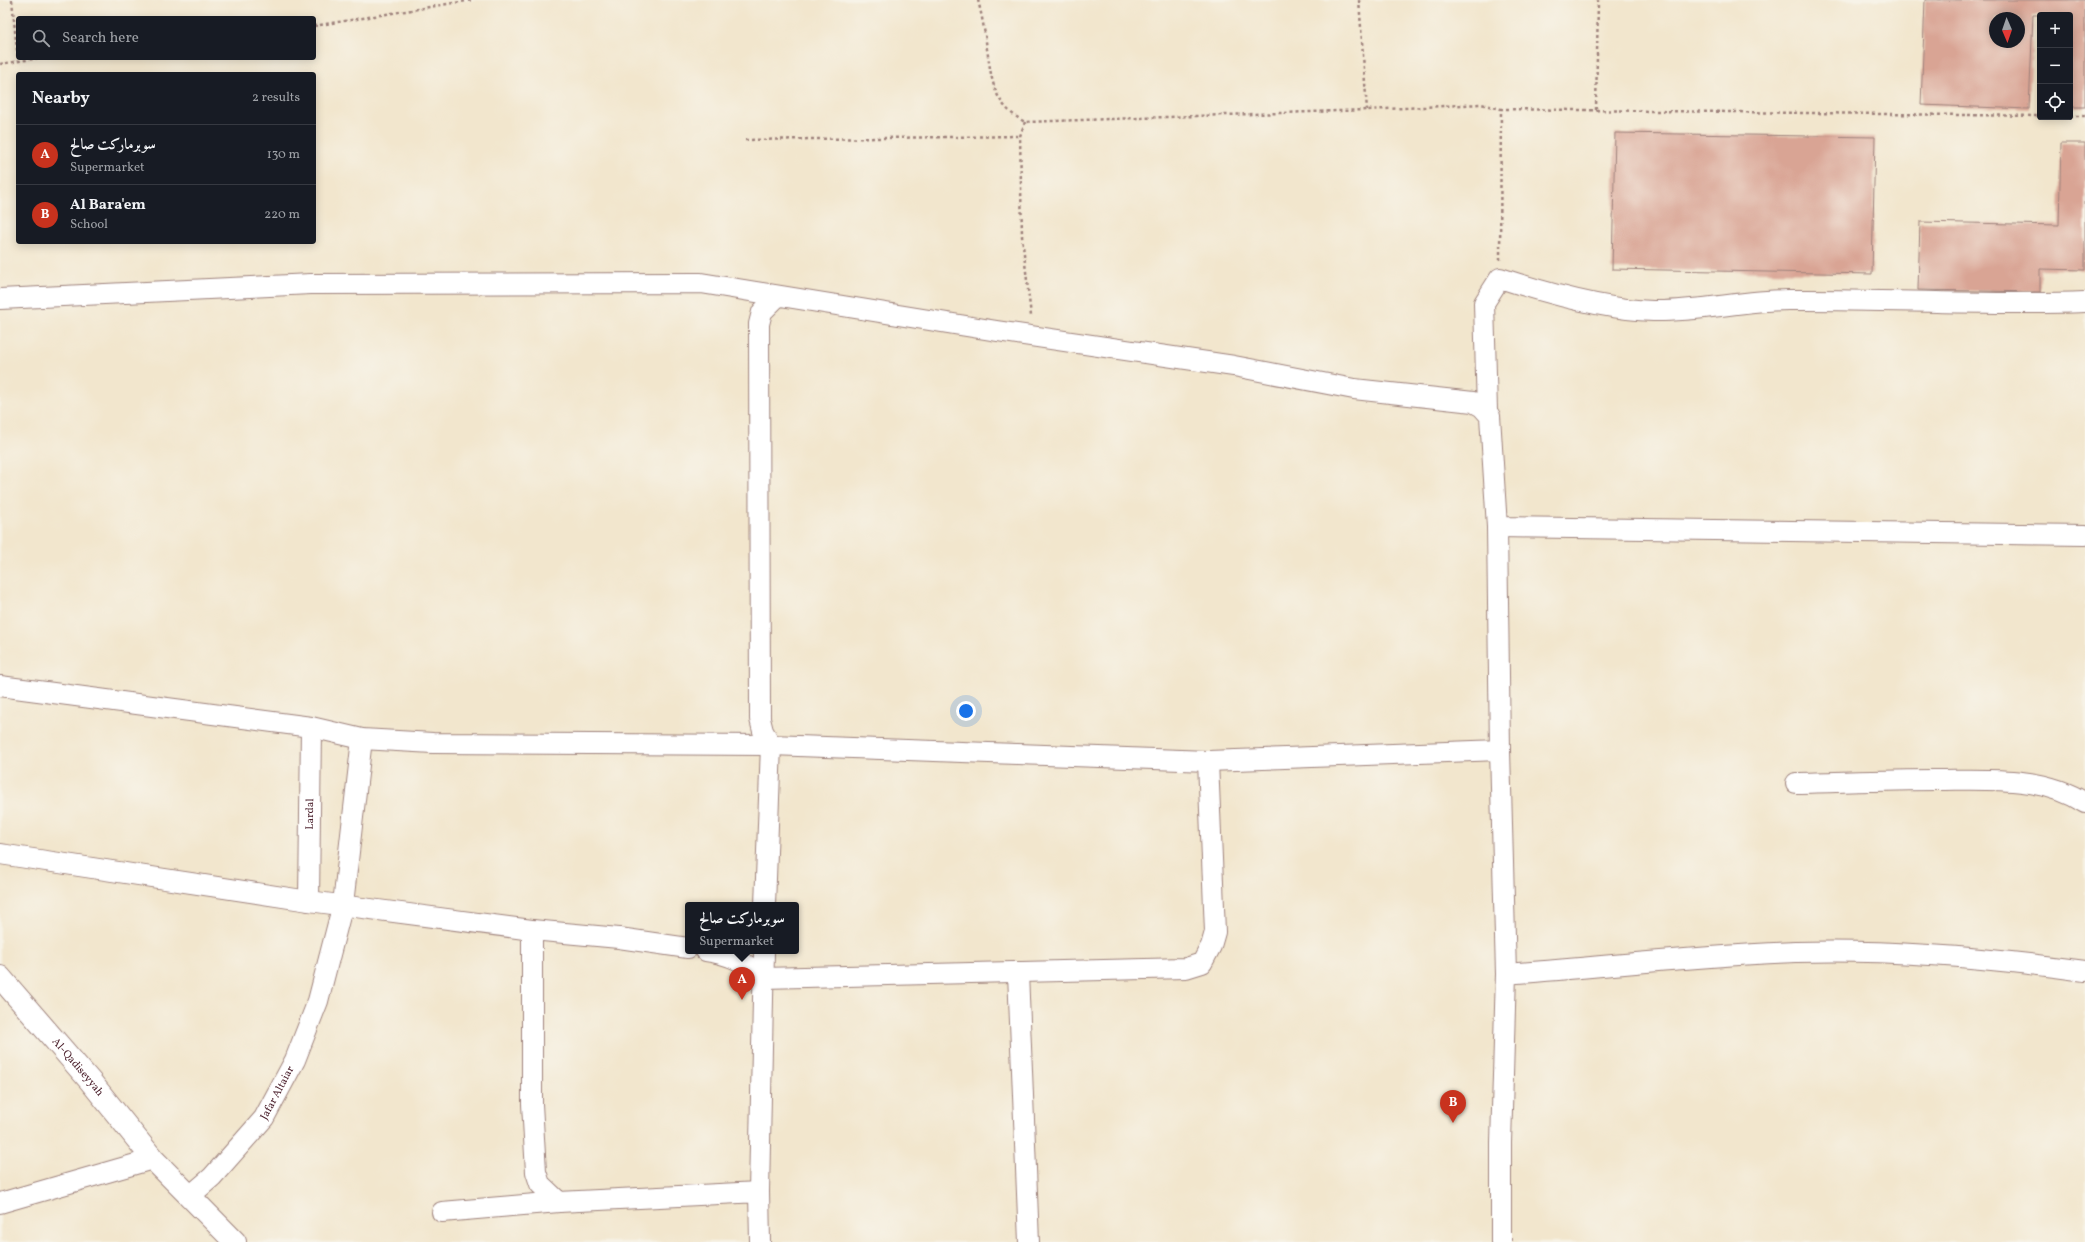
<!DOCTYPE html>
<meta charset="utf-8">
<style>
body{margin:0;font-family:Vollkorn,Amiri,serif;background:#242831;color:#f1f3f6}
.controls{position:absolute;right:12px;top:12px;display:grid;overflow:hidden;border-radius:4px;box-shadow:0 2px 10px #0003}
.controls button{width:36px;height:36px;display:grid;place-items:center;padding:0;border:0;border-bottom:1px solid #363941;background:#171b24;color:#f1f3f6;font:20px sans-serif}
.compass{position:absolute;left:1989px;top:12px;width:36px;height:36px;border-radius:50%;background:#171b24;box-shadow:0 2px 10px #0003;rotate:178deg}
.you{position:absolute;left:966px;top:711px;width:14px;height:14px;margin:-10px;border:3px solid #fff;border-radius:50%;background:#1a73e8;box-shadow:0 0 0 6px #1a73e833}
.badge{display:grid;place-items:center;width:26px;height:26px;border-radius:50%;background:#c8321e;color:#fff;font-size:13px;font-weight:700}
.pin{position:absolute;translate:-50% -33px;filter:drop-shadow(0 1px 2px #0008)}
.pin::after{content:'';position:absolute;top:21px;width:14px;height:12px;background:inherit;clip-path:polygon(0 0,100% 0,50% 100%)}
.popup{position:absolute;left:685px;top:902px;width:114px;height:52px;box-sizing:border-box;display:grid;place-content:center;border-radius:4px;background:#171b24;filter:drop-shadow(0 1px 3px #0005);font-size:13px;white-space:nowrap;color:#9ea1a6}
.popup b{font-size:15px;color:#f1f3f6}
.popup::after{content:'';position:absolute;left:50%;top:100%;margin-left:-8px;border:8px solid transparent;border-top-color:#171b24}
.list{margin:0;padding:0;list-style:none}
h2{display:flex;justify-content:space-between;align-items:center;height:52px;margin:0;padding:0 16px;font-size:17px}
h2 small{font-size:13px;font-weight:400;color:#9ea1a6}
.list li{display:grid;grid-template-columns:26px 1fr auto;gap:12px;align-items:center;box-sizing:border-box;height:60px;padding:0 16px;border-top:1px solid #363941}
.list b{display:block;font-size:15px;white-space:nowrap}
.list p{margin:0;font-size:13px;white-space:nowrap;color:#9ea1a6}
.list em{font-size:13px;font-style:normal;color:#9ea1a6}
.icon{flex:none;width:22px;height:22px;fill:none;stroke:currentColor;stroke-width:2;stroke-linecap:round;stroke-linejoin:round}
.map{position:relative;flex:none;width:2085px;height:1242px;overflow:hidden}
.search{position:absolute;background:#171b24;box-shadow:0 2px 10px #0003;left:16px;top:16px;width:300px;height:44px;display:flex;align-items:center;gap:10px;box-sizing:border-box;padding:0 14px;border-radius:4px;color:#9ea1a6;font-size:15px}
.panel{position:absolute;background:#171b24;box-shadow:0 2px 10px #0003;left:16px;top:72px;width:300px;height:172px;border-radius:4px}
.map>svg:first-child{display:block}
</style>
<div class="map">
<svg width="2085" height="1242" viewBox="0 0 2085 1242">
<rect width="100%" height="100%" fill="#f7f3e8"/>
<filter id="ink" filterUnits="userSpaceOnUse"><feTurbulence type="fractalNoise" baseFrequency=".025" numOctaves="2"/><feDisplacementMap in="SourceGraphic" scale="8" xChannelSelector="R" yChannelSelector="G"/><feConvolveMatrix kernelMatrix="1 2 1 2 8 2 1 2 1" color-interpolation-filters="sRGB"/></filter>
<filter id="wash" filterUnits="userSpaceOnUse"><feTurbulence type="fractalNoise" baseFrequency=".012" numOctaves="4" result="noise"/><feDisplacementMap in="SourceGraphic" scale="16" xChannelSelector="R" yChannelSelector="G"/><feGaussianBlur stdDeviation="0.9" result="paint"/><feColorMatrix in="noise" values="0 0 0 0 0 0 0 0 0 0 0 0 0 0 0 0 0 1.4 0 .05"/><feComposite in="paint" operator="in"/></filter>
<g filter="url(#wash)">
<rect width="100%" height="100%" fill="#f2e6cd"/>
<g id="blocks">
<g fill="#d9a494" fill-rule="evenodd">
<path d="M1925,0H2085V107H2070V15H2033L2029,109L1921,105ZM1995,18H2019V42H1995Z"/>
<path d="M1615,133L1875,137L1872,274L1612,269Z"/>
<path d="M2061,143H2085V270L2040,269V292L1918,290L1920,222L2059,225Z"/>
</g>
</g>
</g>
<g filter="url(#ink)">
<use href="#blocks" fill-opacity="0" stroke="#9e827c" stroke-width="1"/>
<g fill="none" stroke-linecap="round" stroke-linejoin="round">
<defs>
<g id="minor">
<path d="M0,299L311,284L701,283L997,331L1234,366L1354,389L1473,402L1482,407L1490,416L1497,527L2085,535"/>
<path d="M1487,411L1484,303L1500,278C1546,293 1606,310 1653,311C1699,312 1744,300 1789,300C1887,299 1987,306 2085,302"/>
<path d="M0,686L311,727L362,739L433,743L771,745L1208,761L1500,750L1497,527"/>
<path d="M1500,750L1506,974"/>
<path d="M1796,783C1843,782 1890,780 1936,780C1985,780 2043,775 2085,803"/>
<path d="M0,854L309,901L532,930L619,938L688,948"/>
<path id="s1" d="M309,901L311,727"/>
<path d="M765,905L771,745L763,731L760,719L759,324L762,312L777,297"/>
<path d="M532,930V1104L536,1172L540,1184L559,1202L759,1192L760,1242"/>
<path d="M706,951C729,954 746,962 763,978L1186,968L1202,963L1211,946L1215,932L1208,761"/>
<path d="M1018,973L1029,1242"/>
<path d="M759,1192L764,951"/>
<path id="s2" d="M190,1196L212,1177L264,1118L295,1060L318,1001L343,904L362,739"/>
<path d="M0,1203L153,1159"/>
<path d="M442,1212L559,1202"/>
<path d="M1501,1242V1143L1506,974C1603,967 1699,955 1796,952C1892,949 1990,958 2085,971"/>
</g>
<g id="tertiary">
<path id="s3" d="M0,977L91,1082L153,1159L235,1242"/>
</g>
</defs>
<use href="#minor" stroke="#9e827c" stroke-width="22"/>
<use href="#tertiary" stroke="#9e827c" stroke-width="24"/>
<g stroke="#9e827c" stroke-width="2.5" stroke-dasharray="3 3" stroke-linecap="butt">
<path d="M12,0L18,60"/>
<path d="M978,0C982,16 985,33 987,49C992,81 993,105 1025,122L1367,110L1481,104L1501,109"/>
<path d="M1359,0L1367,110"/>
<path d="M314,26L472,0"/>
<path d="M0,64L39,58"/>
<path d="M1596,110L1598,0"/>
<path d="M2070,116H2085"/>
<path d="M1025,122L1020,136L1022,236L1031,316"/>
<path d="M745,140L1020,136"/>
<path d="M1500,260L1501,109L2040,116"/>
</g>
<use href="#minor" stroke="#fff" stroke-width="20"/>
<use href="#tertiary" stroke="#fff" stroke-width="22"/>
</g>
</g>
<g text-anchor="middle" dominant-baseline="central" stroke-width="3.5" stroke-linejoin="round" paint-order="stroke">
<g font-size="11" fill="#4a1f2b" stroke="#f7f3e8">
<text stroke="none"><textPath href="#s1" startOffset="87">Lardal</textPath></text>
<text stroke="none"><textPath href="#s3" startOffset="119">Al-Qadiseyyah</textPath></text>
<text stroke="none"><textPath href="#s2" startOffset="136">Jafar Altaiar</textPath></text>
</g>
</g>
</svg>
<div class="controls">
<button>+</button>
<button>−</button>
<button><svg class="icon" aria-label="locate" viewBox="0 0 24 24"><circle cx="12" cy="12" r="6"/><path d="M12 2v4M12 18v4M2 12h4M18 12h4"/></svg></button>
</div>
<svg class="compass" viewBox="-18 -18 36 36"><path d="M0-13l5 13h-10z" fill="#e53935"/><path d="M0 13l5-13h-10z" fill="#9ea1a6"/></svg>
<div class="you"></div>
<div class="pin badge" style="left:742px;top:1000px">A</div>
<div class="popup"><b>سوبرماركت صالح</b>Supermarket</div>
<div class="pin badge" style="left:1453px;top:1123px">B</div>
<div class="search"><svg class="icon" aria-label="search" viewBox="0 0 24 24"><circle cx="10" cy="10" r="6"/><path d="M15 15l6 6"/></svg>Search here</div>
<section class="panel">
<h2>Nearby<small>2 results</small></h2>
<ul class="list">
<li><span class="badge">A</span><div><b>سوبرماركت صالح</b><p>Supermarket</p></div><em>130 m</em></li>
<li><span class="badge">B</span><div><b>Al Bara'em</b><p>School</p></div><em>220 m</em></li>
</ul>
</section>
</div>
